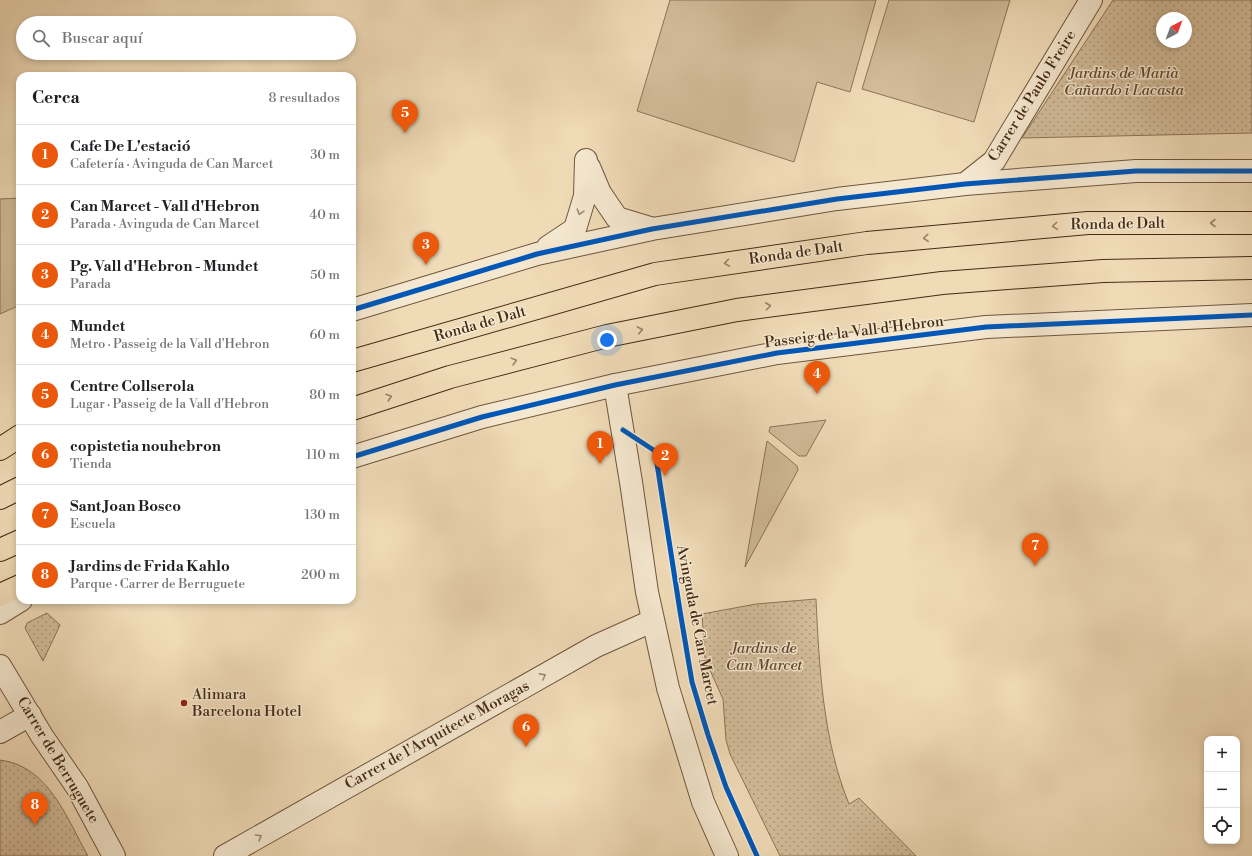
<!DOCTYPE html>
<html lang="es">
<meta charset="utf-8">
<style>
body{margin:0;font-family:"Libre Bodoni",serif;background:#f2f2f2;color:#202124}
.controls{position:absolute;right:12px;bottom:12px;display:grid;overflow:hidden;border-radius:8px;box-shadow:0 2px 6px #0003}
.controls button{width:36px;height:36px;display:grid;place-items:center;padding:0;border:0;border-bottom:1px solid #e0e0e0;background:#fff;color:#202124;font:20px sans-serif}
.compass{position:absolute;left:1156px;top:12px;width:36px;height:36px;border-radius:50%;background:#fff;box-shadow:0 2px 6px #0003;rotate:41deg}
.you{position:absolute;left:607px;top:340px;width:14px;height:14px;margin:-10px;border:3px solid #fff;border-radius:50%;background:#1a73e8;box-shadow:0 0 0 6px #1a73e833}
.badge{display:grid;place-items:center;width:26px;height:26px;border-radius:50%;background:#ea580c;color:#fff;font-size:13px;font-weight:700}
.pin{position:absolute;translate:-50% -33px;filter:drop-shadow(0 1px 2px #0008)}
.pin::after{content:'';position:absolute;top:21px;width:14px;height:12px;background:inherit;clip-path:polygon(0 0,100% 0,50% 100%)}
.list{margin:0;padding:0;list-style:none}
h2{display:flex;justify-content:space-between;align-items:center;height:52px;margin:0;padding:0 16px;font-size:17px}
h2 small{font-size:13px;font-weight:400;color:#757577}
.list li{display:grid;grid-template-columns:26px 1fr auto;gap:12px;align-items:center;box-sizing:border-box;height:60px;padding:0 16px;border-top:1px solid #e0e0e0}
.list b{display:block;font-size:15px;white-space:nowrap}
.list p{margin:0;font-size:13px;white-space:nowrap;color:#757577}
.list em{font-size:13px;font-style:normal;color:#757577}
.icon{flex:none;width:22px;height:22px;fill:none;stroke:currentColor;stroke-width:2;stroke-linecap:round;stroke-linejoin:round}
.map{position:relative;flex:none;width:1252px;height:856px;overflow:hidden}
.search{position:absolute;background:#fff;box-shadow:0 2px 6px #0003;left:16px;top:16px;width:340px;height:44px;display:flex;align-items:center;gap:10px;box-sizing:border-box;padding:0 14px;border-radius:22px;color:#757577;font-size:15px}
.panel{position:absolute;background:#fff;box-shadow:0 2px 6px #0003;left:16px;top:72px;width:340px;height:532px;border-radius:12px}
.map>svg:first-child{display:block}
</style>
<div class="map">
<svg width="1252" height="856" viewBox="0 0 1252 856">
<defs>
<pattern id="park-dots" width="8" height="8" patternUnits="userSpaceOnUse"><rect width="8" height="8" fill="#d3bd9b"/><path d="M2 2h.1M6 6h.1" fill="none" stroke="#ad9a7d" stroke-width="1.8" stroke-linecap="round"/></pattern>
</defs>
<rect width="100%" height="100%" fill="#f0dbb7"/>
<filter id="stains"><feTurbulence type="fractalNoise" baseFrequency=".005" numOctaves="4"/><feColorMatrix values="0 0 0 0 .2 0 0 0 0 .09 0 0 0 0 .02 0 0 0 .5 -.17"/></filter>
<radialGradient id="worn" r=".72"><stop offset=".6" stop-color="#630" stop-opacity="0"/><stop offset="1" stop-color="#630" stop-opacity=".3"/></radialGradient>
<g fill="#d3bd9b" stroke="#8c7458">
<path d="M670,0H876L850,92L817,82L794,162L637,111Z"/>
<path d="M889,0H1010L974,122L862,89Z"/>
<path d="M20,198V305L0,314V199Z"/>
<path d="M826,420L806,456H799L769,432L770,427Z"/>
<path d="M767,441L797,466L798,470L745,567Z"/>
</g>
<g fill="url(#park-dots)" stroke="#8c7458" fill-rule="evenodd">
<path d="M1113,0H1252V133L1022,138ZM1162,18H1186V42H1162Z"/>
<path d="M816,599C819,666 823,741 849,804L859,798L916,856H780L730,754L726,740L723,699L705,659L702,614L756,604Z"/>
<path d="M47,613L60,625L43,661L25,628L27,623Z"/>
<path d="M0,760C49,766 67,819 88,856H0Z"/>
</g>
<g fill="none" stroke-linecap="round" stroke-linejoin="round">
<defs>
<g id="minor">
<path d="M589,167L600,193L617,218L650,228"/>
<path d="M965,184L994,161L1091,0"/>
<path d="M548,247L575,229L585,196L586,160"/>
<path d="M352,310L537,254L652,229L837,199L965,184L1136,171H1252"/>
<path d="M615,385L631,482L647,592L668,688L703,802L727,856"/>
<path d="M352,457L482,417L615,385L777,353L986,327L1252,315"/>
<path d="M0,613L21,600"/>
<path d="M0,666L42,736L77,787L114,856"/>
<path d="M0,732L30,715"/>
<path d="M225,856L596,646L652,621"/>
</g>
<g id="highway">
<path d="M352,361L655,274L867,243L1088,223H1252"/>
<path d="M352,409L450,377L607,336L737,310L942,283L1103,271L1252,268"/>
<path d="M0,449L20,436"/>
<path d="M0,498L20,488"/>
<path d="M0,550L20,541"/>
<path d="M0,595L20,586"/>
</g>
</defs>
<use href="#minor" stroke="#70563d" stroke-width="24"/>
<use href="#highway" stroke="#452a14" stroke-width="24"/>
<use href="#minor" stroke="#f5e8d0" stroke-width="22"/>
<use href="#highway" stroke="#f0dbb7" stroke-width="22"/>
<defs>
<g id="cycleway">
<path d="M352,310L537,254L652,229L837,199L965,184L1136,171H1252"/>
<path d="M623,430L655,451L680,611L692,682L708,735L726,787L757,856"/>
<path d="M352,457L482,417L615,385L777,353L986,327L1252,315"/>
</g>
</defs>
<use href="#cycleway" stroke="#f5e8d0" stroke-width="8"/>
<use href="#cycleway" stroke="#0057b8" stroke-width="5"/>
</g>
<defs><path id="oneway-chevron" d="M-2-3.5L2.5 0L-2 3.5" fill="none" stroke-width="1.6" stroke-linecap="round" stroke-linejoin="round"/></defs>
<g stroke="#9d8972">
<use href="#oneway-chevron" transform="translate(580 212) rotate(107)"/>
<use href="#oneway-chevron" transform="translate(543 676) rotate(-29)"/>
<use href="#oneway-chevron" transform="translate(259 837) rotate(-30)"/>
</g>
<g stroke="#9a8266">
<use href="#oneway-chevron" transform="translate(1213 223) rotate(-180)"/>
<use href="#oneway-chevron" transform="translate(1055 226) rotate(175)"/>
<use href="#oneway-chevron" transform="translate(926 238) rotate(175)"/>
<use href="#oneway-chevron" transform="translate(727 263) rotate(172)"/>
<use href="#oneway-chevron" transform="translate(768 306) rotate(-7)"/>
<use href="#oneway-chevron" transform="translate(640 330) rotate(-11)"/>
<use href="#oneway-chevron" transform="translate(514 361) rotate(-15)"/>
<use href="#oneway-chevron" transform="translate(389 397) rotate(-18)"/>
</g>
<circle fill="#8f2418" stroke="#f5e8d0" stroke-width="1.5" cx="184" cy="703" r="4"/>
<g text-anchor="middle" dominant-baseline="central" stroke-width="3" stroke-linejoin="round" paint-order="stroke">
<g font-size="15" font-style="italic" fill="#61472f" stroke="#f5e8d0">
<text x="1124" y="73">Jardins de Marià<tspan x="1124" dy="17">Cañardo i Lacasta</tspan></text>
<text x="764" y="648">Jardins de<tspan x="764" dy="17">Can Marcet</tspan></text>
</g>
<g font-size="15" fill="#452a14" stroke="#f5e8d0">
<text transform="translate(1032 96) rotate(-58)">Carrer de Paulo Freire</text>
<text transform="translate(1118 224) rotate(-1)">Ronda de Dalt</text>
<text transform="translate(796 253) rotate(-8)">Ronda de Dalt</text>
<text transform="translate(480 324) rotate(-16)">Ronda de Dalt</text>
<text transform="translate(854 332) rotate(-7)">Passeig de la Vall d'Hebron</text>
<text transform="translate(697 625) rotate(79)">Avinguda de Can Marcet</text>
<text transform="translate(437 735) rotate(-29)">Carrer de l'Arquitecte Moragas</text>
<text transform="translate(58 760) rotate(59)">Carrer de Berruguete</text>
</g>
<g font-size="15" fill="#452a14" stroke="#f5e8d0" text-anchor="start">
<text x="192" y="694">Alimara<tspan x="192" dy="17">Barcelona Hotel</tspan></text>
</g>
</g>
<rect width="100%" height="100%" filter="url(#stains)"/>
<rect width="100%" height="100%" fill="url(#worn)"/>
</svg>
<div class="controls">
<button>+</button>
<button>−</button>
<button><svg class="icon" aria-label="locate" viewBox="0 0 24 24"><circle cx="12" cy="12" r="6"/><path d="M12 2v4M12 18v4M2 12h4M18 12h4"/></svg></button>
</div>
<svg class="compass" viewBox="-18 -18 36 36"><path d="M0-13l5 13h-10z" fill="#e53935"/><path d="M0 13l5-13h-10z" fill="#757577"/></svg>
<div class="you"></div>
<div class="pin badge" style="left:600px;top:464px">1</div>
<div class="pin badge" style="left:665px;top:476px">2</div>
<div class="pin badge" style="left:426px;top:265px">3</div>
<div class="pin badge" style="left:817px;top:394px">4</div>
<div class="pin badge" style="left:405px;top:133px">5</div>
<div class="pin badge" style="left:526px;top:747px">6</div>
<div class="pin badge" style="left:1035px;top:566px">7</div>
<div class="pin badge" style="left:35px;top:825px">8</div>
<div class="search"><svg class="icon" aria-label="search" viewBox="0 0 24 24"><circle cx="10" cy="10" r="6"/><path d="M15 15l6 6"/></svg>Buscar aquí</div>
<section class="panel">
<h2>Cerca<small>8 resultados</small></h2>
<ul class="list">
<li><span class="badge">1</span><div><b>Cafe De L'estació</b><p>Cafetería · Avinguda de Can Marcet</p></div><em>30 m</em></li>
<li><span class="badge">2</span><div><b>Can Marcet - Vall d'Hebron</b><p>Parada · Avinguda de Can Marcet</p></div><em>40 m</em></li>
<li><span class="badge">3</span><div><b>Pg. Vall d'Hebron - Mundet</b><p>Parada</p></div><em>50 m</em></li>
<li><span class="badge">4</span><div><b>Mundet</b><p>Metro · Passeig de la Vall d'Hebron</p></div><em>60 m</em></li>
<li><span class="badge">5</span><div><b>Centre Collserola</b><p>Lugar · Passeig de la Vall d'Hebron</p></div><em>80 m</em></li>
<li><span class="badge">6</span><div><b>copistetia nouhebron</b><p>Tienda</p></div><em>110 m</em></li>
<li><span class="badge">7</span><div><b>Sant Joan Bosco</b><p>Escuela</p></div><em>130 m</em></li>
<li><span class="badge">8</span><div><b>Jardins de Frida Kahlo</b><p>Parque · Carrer de Berruguete</p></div><em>200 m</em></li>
</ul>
</section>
</div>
